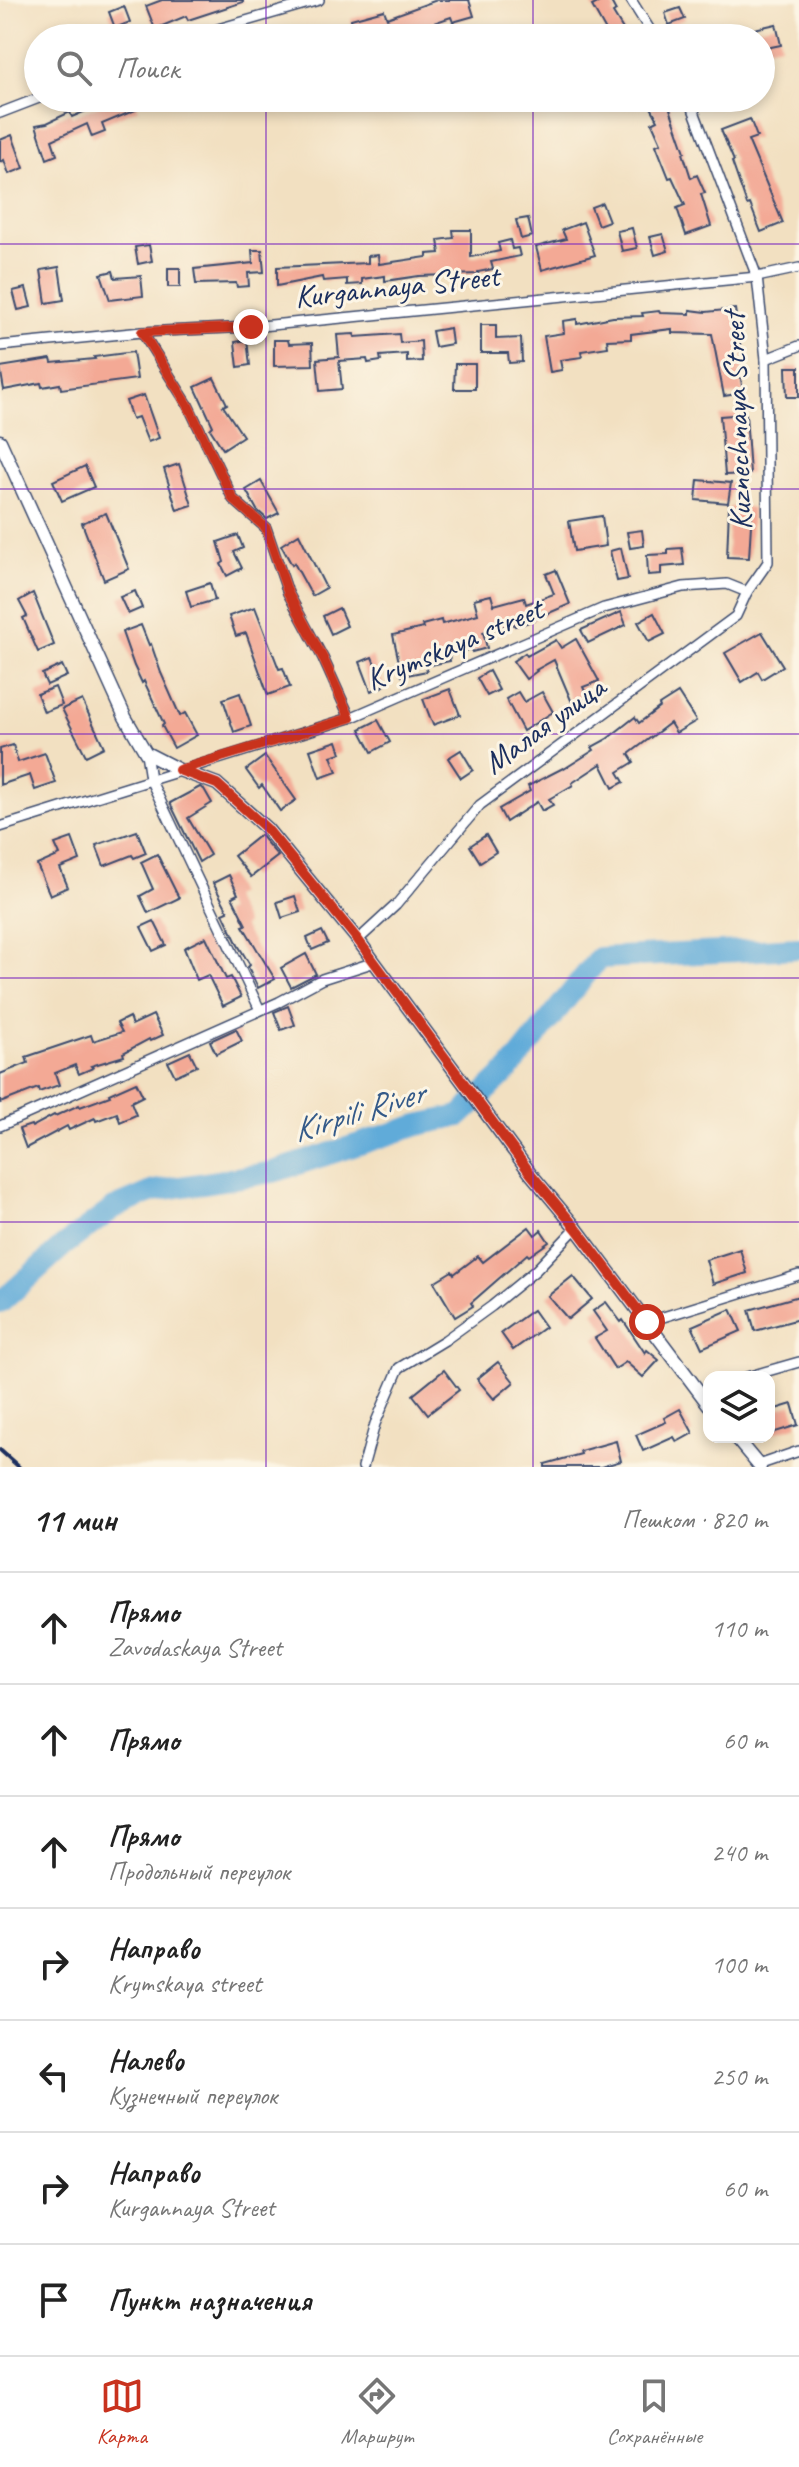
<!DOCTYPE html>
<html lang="ru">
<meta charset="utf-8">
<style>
body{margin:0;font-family:Caveat,sans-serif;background:#f2f2f2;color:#222}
.controls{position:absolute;right:24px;bottom:24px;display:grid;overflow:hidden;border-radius:16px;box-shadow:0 4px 12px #0003}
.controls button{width:72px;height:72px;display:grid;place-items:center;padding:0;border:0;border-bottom:2px solid #e0e0e0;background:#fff;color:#222;font:40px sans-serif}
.stop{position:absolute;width:24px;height:24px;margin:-18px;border:6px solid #c8321e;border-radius:50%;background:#fff}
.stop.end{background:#c8321e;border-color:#fff;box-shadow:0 2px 8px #0008}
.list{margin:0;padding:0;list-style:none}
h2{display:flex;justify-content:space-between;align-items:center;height:104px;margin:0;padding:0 32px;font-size:34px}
h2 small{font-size:26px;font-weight:400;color:#767676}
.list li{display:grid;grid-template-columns:52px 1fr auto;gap:24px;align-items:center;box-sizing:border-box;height:112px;padding:0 32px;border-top:2px solid #e0e0e0}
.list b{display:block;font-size:30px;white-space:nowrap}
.list p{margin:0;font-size:26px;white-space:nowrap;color:#767676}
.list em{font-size:26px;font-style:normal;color:#767676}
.icon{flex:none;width:44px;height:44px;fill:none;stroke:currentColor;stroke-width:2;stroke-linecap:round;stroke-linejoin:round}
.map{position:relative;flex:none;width:799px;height:1467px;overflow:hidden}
.search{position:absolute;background:#fff;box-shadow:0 4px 12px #0003;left:24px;right:24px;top:24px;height:88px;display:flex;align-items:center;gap:20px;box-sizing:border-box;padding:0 28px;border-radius:44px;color:#767676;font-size:30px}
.sheet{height:888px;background:#fff}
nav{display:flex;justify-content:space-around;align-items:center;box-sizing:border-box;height:112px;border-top:2px solid #e0e0e0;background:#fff;font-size:22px;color:#767676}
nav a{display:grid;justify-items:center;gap:4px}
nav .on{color:#c8321e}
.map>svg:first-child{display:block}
</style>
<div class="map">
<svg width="799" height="1467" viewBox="0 0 799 1467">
<rect width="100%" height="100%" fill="#fcf5e5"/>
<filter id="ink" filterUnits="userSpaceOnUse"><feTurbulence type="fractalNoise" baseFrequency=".0125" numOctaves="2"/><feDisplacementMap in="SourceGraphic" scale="16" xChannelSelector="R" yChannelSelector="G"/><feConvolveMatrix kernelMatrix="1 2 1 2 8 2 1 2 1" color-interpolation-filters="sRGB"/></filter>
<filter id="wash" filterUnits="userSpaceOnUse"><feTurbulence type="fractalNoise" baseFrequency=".006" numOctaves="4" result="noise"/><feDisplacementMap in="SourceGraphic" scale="32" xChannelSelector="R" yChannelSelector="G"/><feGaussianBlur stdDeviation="1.8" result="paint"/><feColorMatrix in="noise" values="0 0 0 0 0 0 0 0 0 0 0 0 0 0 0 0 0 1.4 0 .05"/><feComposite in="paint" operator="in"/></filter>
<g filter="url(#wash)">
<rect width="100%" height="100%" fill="#f2e0c1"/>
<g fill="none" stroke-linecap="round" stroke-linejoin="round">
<path stroke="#61abd9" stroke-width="22" d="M0,1303L63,1246L114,1208L154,1191L273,1172L418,1125L460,1116L510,1069L599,958L799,948"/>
</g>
<g id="blocks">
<g fill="#f3a995">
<path d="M162,0H243V2L188,20L186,16L155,29L146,6Z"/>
<path d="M437,0H469L474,16L453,22L451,17L413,30L416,38H300V35L327,28L328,31L352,25L351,19L384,10L387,18Z"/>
<path d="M603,0H610L616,11L613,13L624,31L612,38H610L592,6Z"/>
<path d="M124,6L130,22L115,28L109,12Z"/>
<path d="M680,8L685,19L669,25L665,13Z"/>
<path d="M776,24L781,45L761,49V38H733L732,34Z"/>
<path d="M122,98H134L138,109L102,124L105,132L92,137L87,124L52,140L57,155L47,159L36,125L47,123L70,112L72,117L114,99L115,101Z"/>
<path d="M646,98H665L669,106L685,152L683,153L691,178L697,175L705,193L701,194L711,226L686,235L677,208L685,205L672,177L669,178L656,145L661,143L652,123L658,120Z"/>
<path d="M750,119L757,137L748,140L783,223L761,232L750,204L747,205L732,162L734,161L721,130Z"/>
<path d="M12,135L24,168L9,174L4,160L0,162V140Z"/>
<path d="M602,203L609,221L598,225L591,207Z"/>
<path d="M528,218L532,236L521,239L516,220Z"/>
<path d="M583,222L595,255L542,270L536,247L566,239L562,230Z"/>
<path d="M632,228L637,248L622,251L617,231Z"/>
<path d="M453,230H471V257L500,251L498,243L510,240L512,249L518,248L520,256L491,262L493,269L478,272V274L419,276L385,281V276L362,279V284L347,285V279L323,281L322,277L277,286V267L368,263V256L378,255L379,264L427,257V254L440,253L438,240L454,238Z"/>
<path d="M663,234L668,251L655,255L650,237Z"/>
<path d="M149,245L152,261L138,264L135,247Z"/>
<path d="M252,250H262L264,272L248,273L249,286L237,287L236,283L196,284L194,269L253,263Z"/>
<path d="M59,267L64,300L46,303L41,270Z"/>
<rect x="168" y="268" width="12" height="19"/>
<path d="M113,271L115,278L141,276L143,296L110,300L101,274Z"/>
<path d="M26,288L31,307L18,310L13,291Z"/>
<path d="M735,309L744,371H740L743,393L724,396L712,334L672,333V329L631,334V339L607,340L608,347L581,351L582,357L560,360L562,370L550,372L544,336L564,333L563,321L577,319V324L613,317L643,316L642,313L659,311L660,313L690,314V310L706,312Z"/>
<path d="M481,325H496V339L521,338L522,362L509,363L508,353H481Z"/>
<path d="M450,328L452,344L435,347L432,331Z"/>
<path d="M354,334L355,337L399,334L400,343L421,341L422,361L407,362V354L380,356L381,361L368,363L367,359L339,361L342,389L320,391L317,359L339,357L337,335Z"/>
<path d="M247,340L250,365L238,367L235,342Z"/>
<path d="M274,340H288L289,344L312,343L313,365L274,366Z"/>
<path d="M133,352L137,379L61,389L60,384L42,387L41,383L4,390L0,367L51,359L52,363L95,359L94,357Z"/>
<path d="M455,364H475V389H454Z"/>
<path d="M786,367H799V397H787Z"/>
<path d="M214,378L227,404L223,406L243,436L223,449L210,429L213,426L195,387Z"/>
<path d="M144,395L159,438L148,442L138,417L132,419L126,401Z"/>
<path d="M746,414L750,474L725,475L720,416Z"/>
<path d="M179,464L192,505L177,510L164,469Z"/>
<path d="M85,466L94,487L62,501L53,481Z"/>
<path d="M698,480L731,483L728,503L696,500Z"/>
<path d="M261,481L279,513L267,519L257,510L246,490Z"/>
<path d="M729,507L752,508L749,558L727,557Z"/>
<path d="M106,513L129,569L104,580L82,523Z"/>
<path d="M602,516L606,546L574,551L569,521Z"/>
<path d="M642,530L644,546L630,548L627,532Z"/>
<path d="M299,534L326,588L312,596L294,563L292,565L281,545Z"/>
<path d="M238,535L243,548L234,552L242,568L227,576L221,564L224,562L218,542Z"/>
<path d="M621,548L628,579L617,581L610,551Z"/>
<path d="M682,548L684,565L661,567V574L648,575L647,555L668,554V549Z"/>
<path d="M556,570L570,604L526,623L515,626L514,624L483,632L487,648L472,652L471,649L449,655L450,661L426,666L427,671L402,676L393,635L423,628L422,625L441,620L442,624L478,614L474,599L491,595L494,605L524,597L526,604L554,594L546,574Z"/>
<path d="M210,583L215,600L191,607L186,591Z"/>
<path d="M135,591L142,608L128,614L120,597Z"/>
<path d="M33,593L54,645L38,652L23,618L27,616L19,601Z"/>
<path d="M255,607L279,669L283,668L290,687L268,695L246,633L236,636L229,616Z"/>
<path d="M339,608L347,626L331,634L323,616Z"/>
<path d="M621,612L626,625L588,643L581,630Z"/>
<path d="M654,613L665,634L649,642L638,622Z"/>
<path d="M141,625L149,645L151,644L161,673L180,716L185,713L197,735L174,748L162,726L164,724L144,681L142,683L134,666L122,632Z"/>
<path d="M762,632L783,666L762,679L758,672L742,682L725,653Z"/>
<path d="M576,639L599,681L583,687L588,698L573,705L554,660L536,670L537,671L526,679L513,661L525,653L527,656L556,640L561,648Z"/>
<path d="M372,657L384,686L371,691L360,662Z"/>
<path d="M62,665L67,676L47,685L42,674Z"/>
<path d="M489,671L499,690L487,696L477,678Z"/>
<path d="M55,687L62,705L44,712L37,694Z"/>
<path d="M450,689L460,715L433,725L423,699Z"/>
<path d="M518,692L524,702L542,692L553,712L523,731L506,699Z"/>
<path d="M240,693L251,726L234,732L223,699Z"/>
<path d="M678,693L696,721L676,733L670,723L629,754L634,762L618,772L624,782L613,788L601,764L572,783L573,785L549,799L553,805L542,811L537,802L506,822L499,809L530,791L528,786L563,768L564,769L594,750L592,747L607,739L635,717L639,723L660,707L659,705Z"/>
<path d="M82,700L104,747L86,756L62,709Z"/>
<path d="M378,720L390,742L372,752L360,729Z"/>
<path d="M337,741L341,753L331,756L337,772L320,778L310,750Z"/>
<path d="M13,745L18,762L45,753L56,783L35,790L30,775L0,785V749Z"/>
<path d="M461,750L473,770L461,778L448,758Z"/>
<path d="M265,756L296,800L280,811L262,785L259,788L246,770Z"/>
<path d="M200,787L204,789L212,803L188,818L210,855L199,862L170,803Z"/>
<path d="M137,831L146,853L134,858L132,855L104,866L96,845Z"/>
<path d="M260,835L278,856L251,877L234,856Z"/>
<path d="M486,835L496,852L480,862L470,846Z"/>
<path d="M72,838L80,860L60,868L68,887L50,895L37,865L60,855L55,844Z"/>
<path d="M157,854L179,898L148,913L140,896L153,889L141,862Z"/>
<path d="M229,875L238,894L232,897L246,925L243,926L275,979L258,988L248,967L250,965L238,945L223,913L228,911L213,883Z"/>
<path d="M295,896L300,912L282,918L277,902Z"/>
<path d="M154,921L166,945L153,951L141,927Z"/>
<path d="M322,931L328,943L312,950L307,938Z"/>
<path d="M206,937L226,979L231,977L241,997L223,1006L208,975L197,980L184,948Z"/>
<path d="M306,954L316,974L291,987L281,968Z"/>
<path d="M288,1006L295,1025L281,1030L274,1012Z"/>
<path d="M153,1015L163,1035L150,1041L149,1039L123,1053L124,1056L91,1066L93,1068L79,1074L75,1065L55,1073L59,1085L39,1092L38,1088L0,1103V1074L28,1063L26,1057L91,1035L93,1041L122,1032L117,1023L129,1017L132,1025Z"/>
<path d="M236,1029L242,1041L216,1054L210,1041Z"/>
<path d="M190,1052L197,1066L175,1076L168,1062Z"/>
<path d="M136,1082L143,1096L131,1102L136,1115L120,1122L117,1113L96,1121L95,1118L69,1130L67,1126L26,1148L19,1129L31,1125L32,1127L54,1115L55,1116L79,1105L80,1107L110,1096L109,1094Z"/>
<path d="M529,1227L535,1235L541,1230L549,1242L529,1256L527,1254L471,1303L473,1306L455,1317L434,1282L452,1271L454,1274L478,1256L483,1262Z"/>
<path d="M740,1249L747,1273L713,1284L706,1260Z"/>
<path d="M573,1276L592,1299L568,1319L548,1296Z"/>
<path d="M799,1296V1319L755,1331L749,1310Z"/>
<path d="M606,1302L621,1322L623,1320L645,1353L647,1350L659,1360L643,1377L626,1362L615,1369L595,1338L607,1331L593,1311Z"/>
<path d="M731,1309L741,1331L702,1348L692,1326Z"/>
<path d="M533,1310L545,1327L513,1350L501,1333Z"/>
<path d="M498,1362L514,1382L494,1399L477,1379Z"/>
<path d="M444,1370L459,1390L428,1414L413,1395Z"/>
<path d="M792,1404L798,1425L769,1434V1411Z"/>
<path d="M680,1409L693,1433L677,1442L674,1437L643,1451L636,1435L666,1422L664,1418Z"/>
<path d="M616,1441L621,1461L601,1467H545V1464L581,1454L580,1451Z"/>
</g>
</g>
</g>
<g filter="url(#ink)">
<use href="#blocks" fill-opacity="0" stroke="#3b4a6d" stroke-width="2"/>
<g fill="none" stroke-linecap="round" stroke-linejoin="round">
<defs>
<g id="minor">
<path d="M631,0L655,38"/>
<path d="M195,38L218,29L319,0"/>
<path d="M0,113L39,98"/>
<path d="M142,332L188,405L233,499L266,528L288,593L323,658L350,718"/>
<path d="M0,346L142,332L251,327L757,277L799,268"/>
<path d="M766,359L799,346"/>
<path d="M146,753L150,779L260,1010"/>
<path d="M0,827L350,718L604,608L683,587L727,584L747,592"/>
<path d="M358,940L396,905L480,805L736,616L747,592L768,562L766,359L757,277L689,98"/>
<path d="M0,1126L279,1002L322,979L375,962"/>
<path d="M647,1322L799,1275"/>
<path d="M747,1377L799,1362"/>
<path d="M758,1465L799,1451"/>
<path d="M363,1467L375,1424L399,1368L445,1340L492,1306L536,1270L576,1228"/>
</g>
<g id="tertiary">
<path d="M0,441L125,717L146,753L179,770L217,784L267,829L358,940L531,1174L576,1228L709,1405"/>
<path d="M735,1437L760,1467"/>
</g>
</defs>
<use href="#minor" stroke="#3b4a6d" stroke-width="12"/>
<use href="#tertiary" stroke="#3b4a6d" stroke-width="15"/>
<use href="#minor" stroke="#fff" stroke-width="9"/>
<use href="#tertiary" stroke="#fff" stroke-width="12"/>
<path stroke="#1b2f5e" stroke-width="4" d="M0,1450L19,1467"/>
</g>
</g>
<g fill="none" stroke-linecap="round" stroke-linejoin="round" filter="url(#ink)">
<path stroke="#c8321e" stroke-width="10" d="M251,327L142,332L188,405L233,499L266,528L288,593L323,658L350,718L179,770L217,784L267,829L358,940L531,1174L576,1228L647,1322"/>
</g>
<path fill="none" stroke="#7b2cbf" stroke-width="2" stroke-opacity="0.55" d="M266,0V38M533,0V38M266,98V1467M533,98V1467M0,244H799M0,489H799M0,734H799M0,978H799M0,1222H799"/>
<g text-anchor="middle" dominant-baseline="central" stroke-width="6" stroke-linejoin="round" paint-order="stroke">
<g font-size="32" fill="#1b2f5e" stroke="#fcf5e5">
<text transform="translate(397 286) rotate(-6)">Kurgannaya Street</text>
<text transform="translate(737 421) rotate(-92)">Kuznechnaya Street</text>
<text transform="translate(454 644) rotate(-23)">Krymskaya street</text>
<text transform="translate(544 725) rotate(-36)">Малая улица</text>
</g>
<g font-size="34" font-style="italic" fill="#345a89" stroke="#fcf5e5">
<text transform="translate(358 1111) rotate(-17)">Kirpili River</text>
</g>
</g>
</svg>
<div class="controls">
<button><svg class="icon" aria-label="layers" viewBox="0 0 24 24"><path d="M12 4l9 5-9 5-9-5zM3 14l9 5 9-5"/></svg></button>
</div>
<div class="stop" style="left:647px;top:1322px"></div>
<div class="stop end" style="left:251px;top:327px"></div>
<div class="search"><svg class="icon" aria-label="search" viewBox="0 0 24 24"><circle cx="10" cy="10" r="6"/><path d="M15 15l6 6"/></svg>Поиск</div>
</div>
<section class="sheet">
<h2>11 мин<small>Пешком · 820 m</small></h2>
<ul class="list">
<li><svg class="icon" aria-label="ahead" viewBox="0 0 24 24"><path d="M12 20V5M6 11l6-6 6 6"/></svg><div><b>Прямо</b><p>Zavodaskaya Street</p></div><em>110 m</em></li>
<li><svg class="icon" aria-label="ahead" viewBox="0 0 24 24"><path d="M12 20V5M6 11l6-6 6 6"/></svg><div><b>Прямо</b></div><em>60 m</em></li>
<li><svg class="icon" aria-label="ahead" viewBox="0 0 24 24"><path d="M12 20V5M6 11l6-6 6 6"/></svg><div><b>Прямо</b><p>Продольный переулок</p></div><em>240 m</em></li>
<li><svg class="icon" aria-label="right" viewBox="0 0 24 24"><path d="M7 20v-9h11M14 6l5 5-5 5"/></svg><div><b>Направо</b><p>Krymskaya street</p></div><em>100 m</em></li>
<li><svg class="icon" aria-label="left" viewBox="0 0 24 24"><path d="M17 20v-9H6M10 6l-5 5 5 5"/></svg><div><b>Налево</b><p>Кузнечный переулок</p></div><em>250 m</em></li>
<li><svg class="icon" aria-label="right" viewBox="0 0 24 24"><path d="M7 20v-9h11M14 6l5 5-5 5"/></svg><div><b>Направо</b><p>Kurgannaya Street</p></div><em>60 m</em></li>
<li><svg class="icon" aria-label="arrive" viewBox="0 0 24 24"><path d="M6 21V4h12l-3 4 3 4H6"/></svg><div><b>Пункт назначения</b></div></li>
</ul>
</section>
<nav>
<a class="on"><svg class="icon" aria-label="map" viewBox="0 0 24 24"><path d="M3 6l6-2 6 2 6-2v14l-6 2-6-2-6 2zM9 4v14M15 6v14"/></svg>Карта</a>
<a><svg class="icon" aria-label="directions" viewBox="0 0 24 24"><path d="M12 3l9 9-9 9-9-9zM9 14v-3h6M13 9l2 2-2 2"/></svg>Маршрут</a>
<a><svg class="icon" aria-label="saved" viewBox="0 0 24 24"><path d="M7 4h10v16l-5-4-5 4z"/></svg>Сохранённые</a>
</nav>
